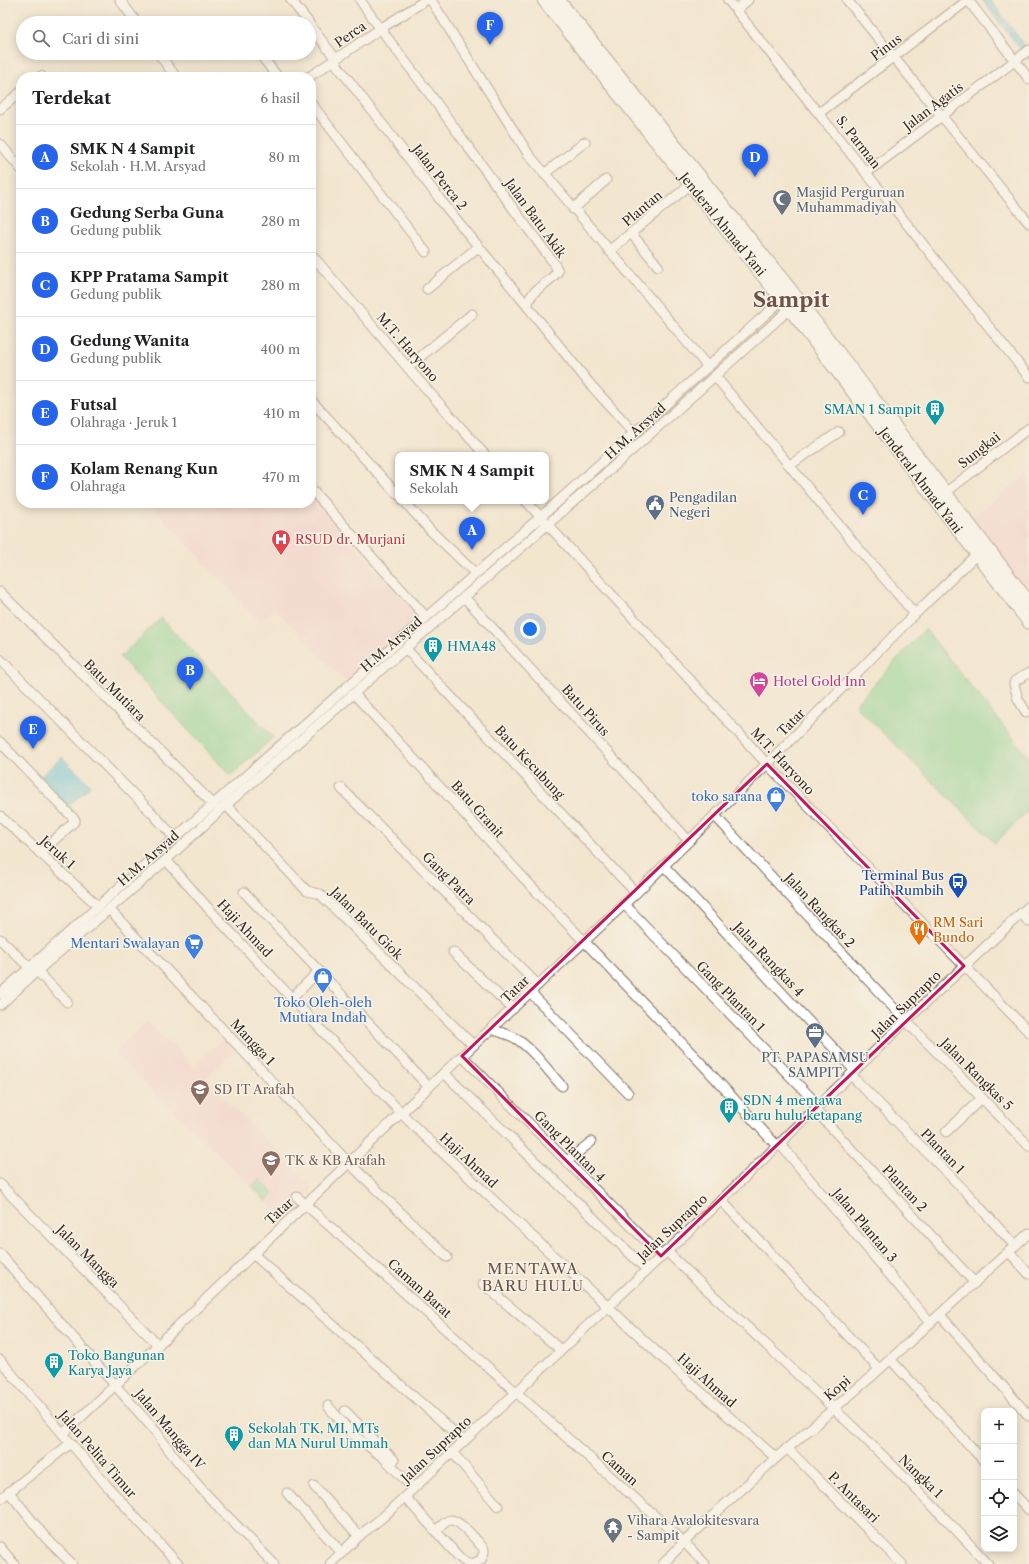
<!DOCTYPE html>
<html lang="id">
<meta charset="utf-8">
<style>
body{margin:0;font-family:"Libre Caslon Text",serif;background:#f6f6f6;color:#202124}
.controls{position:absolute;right:12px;bottom:12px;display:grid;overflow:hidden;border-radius:8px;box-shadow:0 2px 10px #0003}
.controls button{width:36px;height:36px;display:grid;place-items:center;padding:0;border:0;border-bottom:1px solid #e0e0e0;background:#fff;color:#202124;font:20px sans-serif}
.you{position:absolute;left:530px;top:629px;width:14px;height:14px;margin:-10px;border:3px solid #fff;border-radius:50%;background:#1a73e8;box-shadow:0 0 0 6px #1a73e833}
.badge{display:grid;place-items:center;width:26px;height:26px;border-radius:50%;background:#2563eb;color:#fff;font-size:13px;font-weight:700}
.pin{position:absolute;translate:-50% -33px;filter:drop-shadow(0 1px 2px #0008)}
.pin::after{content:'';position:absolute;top:21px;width:14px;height:12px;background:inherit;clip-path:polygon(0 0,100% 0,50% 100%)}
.popup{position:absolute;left:395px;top:452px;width:154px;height:52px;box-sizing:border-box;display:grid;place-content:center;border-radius:8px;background:#fff;filter:drop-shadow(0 1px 3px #0005);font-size:13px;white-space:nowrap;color:#757577}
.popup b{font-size:15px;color:#202124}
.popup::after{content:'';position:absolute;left:50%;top:100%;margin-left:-8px;border:8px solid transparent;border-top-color:#fff}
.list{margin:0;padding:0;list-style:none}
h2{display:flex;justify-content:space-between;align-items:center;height:52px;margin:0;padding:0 16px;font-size:17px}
h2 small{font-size:13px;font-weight:400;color:#757577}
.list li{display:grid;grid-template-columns:26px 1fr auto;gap:12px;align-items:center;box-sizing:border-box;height:64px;padding:0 16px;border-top:1px solid #e0e0e0}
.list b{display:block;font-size:15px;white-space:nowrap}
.list p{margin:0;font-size:13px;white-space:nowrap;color:#757577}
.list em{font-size:13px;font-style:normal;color:#757577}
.icon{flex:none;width:22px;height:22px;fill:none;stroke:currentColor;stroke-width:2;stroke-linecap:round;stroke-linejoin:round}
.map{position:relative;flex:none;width:1029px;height:1564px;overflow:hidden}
.search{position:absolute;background:#fff;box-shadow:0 2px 10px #0003;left:16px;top:16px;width:300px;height:44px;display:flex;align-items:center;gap:10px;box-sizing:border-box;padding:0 14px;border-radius:22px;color:#757577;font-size:15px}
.panel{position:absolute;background:#fff;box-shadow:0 2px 10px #0003;left:16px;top:72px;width:300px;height:436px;border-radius:16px}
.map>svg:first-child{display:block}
</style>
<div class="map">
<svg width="1029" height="1564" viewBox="0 0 1029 1564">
<rect width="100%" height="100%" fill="#f7f3e8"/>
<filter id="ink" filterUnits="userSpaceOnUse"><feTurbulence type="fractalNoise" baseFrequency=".025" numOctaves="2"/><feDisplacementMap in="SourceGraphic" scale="8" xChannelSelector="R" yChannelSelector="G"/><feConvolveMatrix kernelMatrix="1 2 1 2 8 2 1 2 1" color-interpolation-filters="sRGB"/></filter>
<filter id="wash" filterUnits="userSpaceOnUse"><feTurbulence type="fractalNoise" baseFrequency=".012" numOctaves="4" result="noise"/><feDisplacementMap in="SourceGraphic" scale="16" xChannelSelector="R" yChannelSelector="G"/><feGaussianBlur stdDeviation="0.9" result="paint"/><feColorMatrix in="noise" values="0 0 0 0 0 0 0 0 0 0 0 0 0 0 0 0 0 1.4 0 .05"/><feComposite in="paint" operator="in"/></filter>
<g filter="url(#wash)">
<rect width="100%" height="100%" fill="#f3e6cf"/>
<g fill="#f7cfd1">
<path d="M1029,473V582L1022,588L970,519Z"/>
<path d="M311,498L422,619L347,684L275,609L260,622L148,503H311Z"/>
<path d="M147,1021L194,1067L224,1037L236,1050L205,1079L315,1189L283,1220L256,1191L113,1053Z"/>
</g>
<g fill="#85d494" stroke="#607f59">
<path d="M161,618L273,737L231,776L120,657Z"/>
<path d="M925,629L1029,758V810L995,843L855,705Z"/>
<path d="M260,1179L274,1193L266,1201L252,1186Z"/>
</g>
<g fill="#5ec2dc" stroke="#4c767d">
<path d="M982,0H990L1029,51V60Z"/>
<path d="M62,757L91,786L68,806L40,777Z"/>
</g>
</g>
<g filter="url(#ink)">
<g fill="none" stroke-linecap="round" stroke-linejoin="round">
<defs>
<g id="minor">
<path d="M120,0L137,23"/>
<path d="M291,0L309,23"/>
<path d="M360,0C382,32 406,62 429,93C471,150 511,207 554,263L558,271C550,284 527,290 528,307L589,383L634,433"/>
<path d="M431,0L529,155L708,367"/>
<path d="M728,0L1029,377"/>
<path d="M847,0L1029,223"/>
<path d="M968,0L1029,79"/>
<path d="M736,10L748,0"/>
<path d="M309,24L336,59"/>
<path d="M158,53L176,77"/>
<path d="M259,53L278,77"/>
<path d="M334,61L442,202L528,307"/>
<path d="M40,77L41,76"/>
<path d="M309,77L380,29L426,0"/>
<path d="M311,103L426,252"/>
<path d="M0,109L21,92"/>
<path d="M819,113L968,0"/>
<path d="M0,144L21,169"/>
<path d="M866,173L1029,50"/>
<path d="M544,174L585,142"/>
<path d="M573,209L606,180"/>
<path d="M631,233L658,266"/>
<path d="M609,251L691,184"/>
<path d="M311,254L414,375L485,455"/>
<path d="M427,289L478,247"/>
<path d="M408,367L472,314"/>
<path d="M715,376L858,548L915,614"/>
<path d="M311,400L398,495"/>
<path d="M790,465L839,432"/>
<path d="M311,489L426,617"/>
<path d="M945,493L1029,428"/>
<path d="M404,501L430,530L476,574"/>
<path d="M526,501L767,764L1029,1032"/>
<path d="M0,592L214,805"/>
<path d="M464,597L689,841"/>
<path d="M406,649L636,893"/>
<path d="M0,659L152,813L175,838"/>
<path d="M354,694L532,887L703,1065L777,1146"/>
<path d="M1026,712L1018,699L1014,684L1015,681L1029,673"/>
<path d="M0,742L75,820L73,823L40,853"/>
<path d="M341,788L538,985"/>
<path d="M226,805L307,891L320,894L473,1045"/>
<path d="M0,816L98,906"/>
<path d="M715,816L906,1021L1029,1146"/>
<path d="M166,860L209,909L324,1033L415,1127L678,1372L776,1458"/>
<path d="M664,866L855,1071"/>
<path d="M244,892L429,1087"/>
<path d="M624,904L819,1106"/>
<path d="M110,910L349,1163L447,1257"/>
<path d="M1021,913L1029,922"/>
<path d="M0,939L30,968"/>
<path d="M453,952L513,1009"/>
<path d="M37,971L67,1002"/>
<path d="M531,993L628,1093"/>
<path d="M0,994L159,852L562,498L785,297"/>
<path d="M292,998L319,971"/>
<path d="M0,1005L37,971L166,860L226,805L604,475L793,306"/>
<path d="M491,1029C499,1032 508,1034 515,1038C533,1049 547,1070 562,1086"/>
<path d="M462,1056L661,1256"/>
<path d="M444,1073L646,1269"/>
<path d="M851,1075L967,1193L1015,1246"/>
<path d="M815,1110L975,1283"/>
<path d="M946,1132L982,1098"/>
<path d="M780,1144L930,1323"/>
<path d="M567,1161L591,1142"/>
<path d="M0,1184L158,1345"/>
<path d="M297,1197L684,1542L705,1564"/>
<path d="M721,1200L879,1369"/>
<path d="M666,1251C775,1354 887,1454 988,1564"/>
<path d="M1009,1252L1029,1274"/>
<path d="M0,1254L157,1433C188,1480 235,1523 274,1564"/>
<path d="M253,1254L464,1441"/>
<path d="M483,1284L561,1350"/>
<path d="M940,1315L1029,1416"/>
<path d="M890,1359L984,1461"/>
<path d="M0,1360L108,1487L178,1564"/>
<path d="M328,1406L351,1433L384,1458L413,1488"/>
<path d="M345,1411L394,1460"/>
<path d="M63,1434L158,1345L401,1113L636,893L767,764L915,614L977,554"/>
<path d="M787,1448L902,1564"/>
<path d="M452,1452L498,1506"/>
<path d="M314,1486L359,1536"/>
<path d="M9,1492L45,1537L72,1564"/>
<path d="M287,1493L342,1553"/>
<path d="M1014,1494L1029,1510"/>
<path d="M405,1497L459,1557L464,1561L471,1564"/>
<path d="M0,1499L71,1443"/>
<path d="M436,1532C439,1528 445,1520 451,1520C460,1520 478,1542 484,1549V1552L481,1560L472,1564"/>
<path d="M0,1547L14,1564"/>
<path d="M330,1564L359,1536L383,1517L709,1212L906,1021L1029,906"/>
<path d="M663,1564L684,1542L776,1458L872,1376L1029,1233"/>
</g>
<g id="highway">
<path d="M544,0L797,318L1029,622"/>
<path d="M558,0L788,287L1029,603"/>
</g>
</defs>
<use href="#minor" stroke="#7b6c5c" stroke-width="11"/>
<use href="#highway" stroke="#7b6c5c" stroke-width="15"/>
<use href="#minor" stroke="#fff" stroke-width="9"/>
<use href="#highway" stroke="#fff" stroke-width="13"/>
</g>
</g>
<path d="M0 0H1029V1564H0ZM767,764L964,966L661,1256L462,1056Z" fill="#f3e6cf" fill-opacity=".55" fill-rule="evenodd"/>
<path fill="none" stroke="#c2185b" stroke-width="3" stroke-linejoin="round" d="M767,764L964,966L661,1256L462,1056Z"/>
<defs>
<symbol id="mosque-pin" viewBox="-11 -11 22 30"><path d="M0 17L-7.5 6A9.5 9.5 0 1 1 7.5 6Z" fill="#6b7280" stroke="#f7f3e8"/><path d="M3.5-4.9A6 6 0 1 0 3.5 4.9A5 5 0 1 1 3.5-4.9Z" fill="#fff"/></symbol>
<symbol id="building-pin" viewBox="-11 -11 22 30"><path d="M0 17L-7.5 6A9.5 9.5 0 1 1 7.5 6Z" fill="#0f9aa8" stroke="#f7f3e8"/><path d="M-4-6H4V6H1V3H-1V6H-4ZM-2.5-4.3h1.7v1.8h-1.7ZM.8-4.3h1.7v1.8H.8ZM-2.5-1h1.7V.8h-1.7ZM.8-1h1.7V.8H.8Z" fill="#fff"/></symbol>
<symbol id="civic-pin" viewBox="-11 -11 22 30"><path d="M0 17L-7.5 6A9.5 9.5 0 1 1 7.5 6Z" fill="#5c6f8a" stroke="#f7f3e8"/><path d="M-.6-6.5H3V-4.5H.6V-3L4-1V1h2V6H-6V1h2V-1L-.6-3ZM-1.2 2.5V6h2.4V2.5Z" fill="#fff"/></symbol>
<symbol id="hospital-pin" viewBox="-11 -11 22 30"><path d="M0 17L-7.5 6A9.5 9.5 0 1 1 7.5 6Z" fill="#e0444e" stroke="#f7f3e8"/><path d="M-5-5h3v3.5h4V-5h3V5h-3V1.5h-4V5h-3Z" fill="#fff"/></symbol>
<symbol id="hotel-pin" viewBox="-11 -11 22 30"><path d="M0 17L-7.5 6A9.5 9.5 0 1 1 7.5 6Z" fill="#d1479c" stroke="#f7f3e8"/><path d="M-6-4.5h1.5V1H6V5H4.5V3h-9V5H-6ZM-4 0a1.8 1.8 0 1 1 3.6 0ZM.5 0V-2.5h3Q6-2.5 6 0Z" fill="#fff"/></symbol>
<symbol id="shop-pin" viewBox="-11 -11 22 30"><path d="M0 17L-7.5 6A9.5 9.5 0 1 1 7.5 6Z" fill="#3f7fe0" stroke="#f7f3e8"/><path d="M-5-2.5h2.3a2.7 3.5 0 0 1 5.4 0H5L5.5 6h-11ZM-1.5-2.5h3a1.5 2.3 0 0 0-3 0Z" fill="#fff"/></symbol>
<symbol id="bus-pin" viewBox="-11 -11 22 30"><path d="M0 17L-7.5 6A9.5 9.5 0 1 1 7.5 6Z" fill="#1a4fb4" stroke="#f7f3e8"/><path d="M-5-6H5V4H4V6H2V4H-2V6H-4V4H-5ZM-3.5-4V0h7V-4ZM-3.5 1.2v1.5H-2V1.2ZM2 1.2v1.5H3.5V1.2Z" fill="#fff"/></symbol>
<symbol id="restaurant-pin" viewBox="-11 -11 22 30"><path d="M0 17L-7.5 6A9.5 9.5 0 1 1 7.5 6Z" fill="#e8710a" stroke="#f7f3e8"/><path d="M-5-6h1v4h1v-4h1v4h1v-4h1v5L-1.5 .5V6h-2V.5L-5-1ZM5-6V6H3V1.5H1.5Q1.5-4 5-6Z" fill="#fff"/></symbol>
<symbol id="supermarket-pin" viewBox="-11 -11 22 30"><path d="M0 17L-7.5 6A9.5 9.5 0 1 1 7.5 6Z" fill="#3f7fe0" stroke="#f7f3e8"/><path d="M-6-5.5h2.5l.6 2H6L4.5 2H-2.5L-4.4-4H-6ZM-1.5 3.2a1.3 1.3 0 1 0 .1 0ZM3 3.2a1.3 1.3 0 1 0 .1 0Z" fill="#fff"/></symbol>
<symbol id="office-pin" viewBox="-11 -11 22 30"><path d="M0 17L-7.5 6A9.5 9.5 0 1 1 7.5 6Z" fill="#5c6f8a" stroke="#f7f3e8"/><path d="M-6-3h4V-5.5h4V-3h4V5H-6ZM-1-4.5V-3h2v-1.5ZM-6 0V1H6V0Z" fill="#fff"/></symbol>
<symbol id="school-pin" viewBox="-11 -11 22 30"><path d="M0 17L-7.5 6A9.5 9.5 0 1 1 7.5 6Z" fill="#8d6e63" stroke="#f7f3e8"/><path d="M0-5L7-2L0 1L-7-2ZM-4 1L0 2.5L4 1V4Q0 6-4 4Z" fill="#fff"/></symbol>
<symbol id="temple-pin" viewBox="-11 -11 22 30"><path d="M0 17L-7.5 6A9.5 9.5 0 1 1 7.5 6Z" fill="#6b7280" stroke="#f7f3e8"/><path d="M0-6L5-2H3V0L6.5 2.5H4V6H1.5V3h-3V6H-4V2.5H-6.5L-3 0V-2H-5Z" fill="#fff"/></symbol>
</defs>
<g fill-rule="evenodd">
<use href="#mosque-pin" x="771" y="188" width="22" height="30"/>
<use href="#building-pin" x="924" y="398" width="22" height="30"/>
<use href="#civic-pin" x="644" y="493" width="22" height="30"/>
<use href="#hospital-pin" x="270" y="528" width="22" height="30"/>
<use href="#building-pin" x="422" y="635" width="22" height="30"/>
<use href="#hotel-pin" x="748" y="670" width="22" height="30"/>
<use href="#shop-pin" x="765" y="785" width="22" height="30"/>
<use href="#bus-pin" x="947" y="871" width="22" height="30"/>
<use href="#restaurant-pin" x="908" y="918" width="22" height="30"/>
<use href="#supermarket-pin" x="183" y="932" width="22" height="30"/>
<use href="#shop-pin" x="312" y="966" width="22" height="30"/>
<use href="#office-pin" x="804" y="1021" width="22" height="30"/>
<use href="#school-pin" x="189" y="1078" width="22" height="30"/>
<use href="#building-pin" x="718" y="1096" width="22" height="30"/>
<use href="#school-pin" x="260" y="1149" width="22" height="30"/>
<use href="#building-pin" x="43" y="1351" width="22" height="30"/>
<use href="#building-pin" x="223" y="1424" width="22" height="30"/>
<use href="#temple-pin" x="602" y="1516" width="22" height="30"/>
</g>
<g text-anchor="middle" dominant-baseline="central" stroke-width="3" stroke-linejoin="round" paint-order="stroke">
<g font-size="13" fill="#3b2a1e" stroke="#f7f3e8">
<text transform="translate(350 34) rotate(-35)">Perca</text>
<text transform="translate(886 47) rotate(-37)">Pinus</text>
<text transform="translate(933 106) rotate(-37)">Jalan Agatis</text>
<text transform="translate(859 142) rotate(52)">S. Parman</text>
<text transform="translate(440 177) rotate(52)">Jalan Perca 2</text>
<text transform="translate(642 208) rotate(-40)">Plantan</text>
<text transform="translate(536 218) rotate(54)">Jalan Batu Akik</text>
<text transform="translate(723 224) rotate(51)">Jenderal Ahmad Yani</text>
<text transform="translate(408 347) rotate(49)">M.T. Haryono</text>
<text transform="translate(635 431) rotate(-42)">H.M. Arsyad</text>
<text transform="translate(979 450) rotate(-38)">Sungkai</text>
<text transform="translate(921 480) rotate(53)">Jenderal Ahmad Yani</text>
<text transform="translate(391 644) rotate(-41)">H.M. Arsyad</text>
<text transform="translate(115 690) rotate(45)">Batu Mutiara</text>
<text transform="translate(586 710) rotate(48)">Batu Pirus</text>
<text transform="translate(791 722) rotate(-45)">Tatar</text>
<text transform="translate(783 761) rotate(47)">M.T. Haryono</text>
<text transform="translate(530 762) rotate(47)">Batu Kecubung</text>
<text transform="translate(478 809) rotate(48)">Batu Granit</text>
<text transform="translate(58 852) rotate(42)">Jeruk 1</text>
<text transform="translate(148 858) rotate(-41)">H.M. Arsyad</text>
<text transform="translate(449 878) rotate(45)">Gang Patra</text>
<text transform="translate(820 910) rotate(47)">Jalan Rangkas 2</text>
<text transform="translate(367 923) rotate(45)">Jalan Batu Giok</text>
<text transform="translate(245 928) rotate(47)">Haji Ahmad</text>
<text transform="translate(769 959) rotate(47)">Jalan Rangkas 4</text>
<text transform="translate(515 989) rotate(-44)">Tatar</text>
<text transform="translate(731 996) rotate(46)">Gang Plantan 1</text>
<text transform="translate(906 1004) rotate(-44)">Jalan Suprapto</text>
<text transform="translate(253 1042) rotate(47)">Mangga 1</text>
<text transform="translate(977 1074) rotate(45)">Jalan Rangkas 5</text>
<text transform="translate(570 1146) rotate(45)">Gang Plantan 4</text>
<text transform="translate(943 1151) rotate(46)">Plantan 1</text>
<text transform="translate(469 1160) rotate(43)">Haji Ahmad</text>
<text transform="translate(905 1188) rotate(47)">Plantan 2</text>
<text transform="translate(279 1211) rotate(-43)">Tatar</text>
<text transform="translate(865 1225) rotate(50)">Jalan Plantan 3</text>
<text transform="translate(672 1227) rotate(-43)">Jalan Suprapto</text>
<text transform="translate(88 1256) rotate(45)">Jalan Mangga</text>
<text transform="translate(420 1288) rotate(42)">Caman Barat</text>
<text transform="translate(707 1380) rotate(42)">Haji Ahmad</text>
<text transform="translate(837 1388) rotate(-40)">Kopi</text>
<text transform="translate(170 1429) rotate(50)">Jalan Mangga IV</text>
<text transform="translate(436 1449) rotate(-43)">Jalan Suprapto</text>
<text transform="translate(98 1454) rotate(49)">Jalan Pelita Timur</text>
<text transform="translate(620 1468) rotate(42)">Caman</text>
<text transform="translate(921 1476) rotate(44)">Nangka 1</text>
<text transform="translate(854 1497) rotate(45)">P. Antasari</text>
</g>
<g font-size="13" fill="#5b616d" stroke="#f7f3e8" text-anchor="start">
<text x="796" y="192">Masjid Perguruan<tspan x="796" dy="15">Muhammadiyah</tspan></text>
<text x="627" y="1520">Vihara Avalokitesvara<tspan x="627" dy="15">- Sampit</tspan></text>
</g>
<g font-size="13" fill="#0d838f" stroke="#f7f3e8" text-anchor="start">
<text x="921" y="409" text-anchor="end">SMAN 1 Sampit</text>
<text x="447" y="646">HMA48</text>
<text x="743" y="1100">SDN 4 mentawa<tspan x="743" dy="15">baru hulu ketapang</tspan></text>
<text x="68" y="1355">Toko Bangunan<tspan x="68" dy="15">Karya Jaya</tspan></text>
<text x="248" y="1428">Sekolah TK, MI, MTs<tspan x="248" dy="15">dan MA Nurul Ummah</tspan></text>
</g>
<g font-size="13" fill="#4e5e75" stroke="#f7f3e8" text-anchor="start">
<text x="669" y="497">Pengadilan<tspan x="669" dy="15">Negeri</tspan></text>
<text x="815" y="1057" text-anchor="middle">PT. PAPASAMSU<tspan x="815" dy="15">SAMPIT</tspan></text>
</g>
<g font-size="13" fill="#be3a42" stroke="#f7f3e8" text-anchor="start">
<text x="295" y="539">RSUD dr. Murjani</text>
</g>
<g font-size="13" fill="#b23c85" stroke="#f7f3e8" text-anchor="start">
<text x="773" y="681">Hotel Gold Inn</text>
</g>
<g font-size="13" fill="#366cbe" stroke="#f7f3e8" text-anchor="end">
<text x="762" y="796">toko sarana</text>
<text x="180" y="943">Mentari Swalayan</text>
<text x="323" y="1002" text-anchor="middle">Toko Oleh-oleh<tspan x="323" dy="15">Mutiara Indah</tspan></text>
</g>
<g font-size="13" fill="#164399" stroke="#f7f3e8" text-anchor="end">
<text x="944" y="875">Terminal Bus<tspan x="944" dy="15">Patih Rumbih</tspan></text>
</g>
<g font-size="13" fill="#c56008" stroke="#f7f3e8" text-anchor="start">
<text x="933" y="922">RM Sari<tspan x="933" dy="15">Bundo</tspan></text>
</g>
<g font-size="13" fill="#785e54" stroke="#f7f3e8" text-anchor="start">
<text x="214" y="1089">SD IT Arafah</text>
<text x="285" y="1160">TK &amp; KB Arafah</text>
</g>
<g font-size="15" letter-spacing="1" fill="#6f5245" stroke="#f7f3e8">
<text x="533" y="1268">MENTAWA<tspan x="533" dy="17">BARU HULU</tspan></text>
</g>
<g font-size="21" font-weight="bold" fill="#6f5245" stroke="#f7f3e8">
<text x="791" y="299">Sampit</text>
</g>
</g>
</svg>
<div class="controls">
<button>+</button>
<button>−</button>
<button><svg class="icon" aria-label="locate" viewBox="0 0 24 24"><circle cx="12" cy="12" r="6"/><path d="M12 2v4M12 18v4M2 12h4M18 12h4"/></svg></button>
<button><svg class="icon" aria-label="layers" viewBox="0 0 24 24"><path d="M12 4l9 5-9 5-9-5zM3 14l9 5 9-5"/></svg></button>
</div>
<div class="you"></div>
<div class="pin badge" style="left:472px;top:550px">A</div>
<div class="popup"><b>SMK N 4 Sampit</b>Sekolah</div>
<div class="pin badge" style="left:190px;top:690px">B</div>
<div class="pin badge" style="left:863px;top:515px">C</div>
<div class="pin badge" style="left:755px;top:177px">D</div>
<div class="pin badge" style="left:33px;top:749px">E</div>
<div class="pin badge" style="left:490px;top:45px">F</div>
<div class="search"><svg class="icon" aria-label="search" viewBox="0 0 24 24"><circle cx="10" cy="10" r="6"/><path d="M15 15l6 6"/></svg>Cari di sini</div>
<section class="panel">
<h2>Terdekat<small>6 hasil</small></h2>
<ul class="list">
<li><span class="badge">A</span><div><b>SMK N 4 Sampit</b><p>Sekolah · H.M. Arsyad</p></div><em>80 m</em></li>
<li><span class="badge">B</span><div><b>Gedung Serba Guna</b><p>Gedung publik</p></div><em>280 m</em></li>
<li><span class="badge">C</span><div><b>KPP Pratama Sampit</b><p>Gedung publik</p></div><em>280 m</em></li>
<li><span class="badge">D</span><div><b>Gedung Wanita</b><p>Gedung publik</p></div><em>400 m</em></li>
<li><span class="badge">E</span><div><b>Futsal</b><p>Olahraga · Jeruk 1</p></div><em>410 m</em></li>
<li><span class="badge">F</span><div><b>Kolam Renang Kun</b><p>Olahraga</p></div><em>470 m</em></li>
</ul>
</section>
</div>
